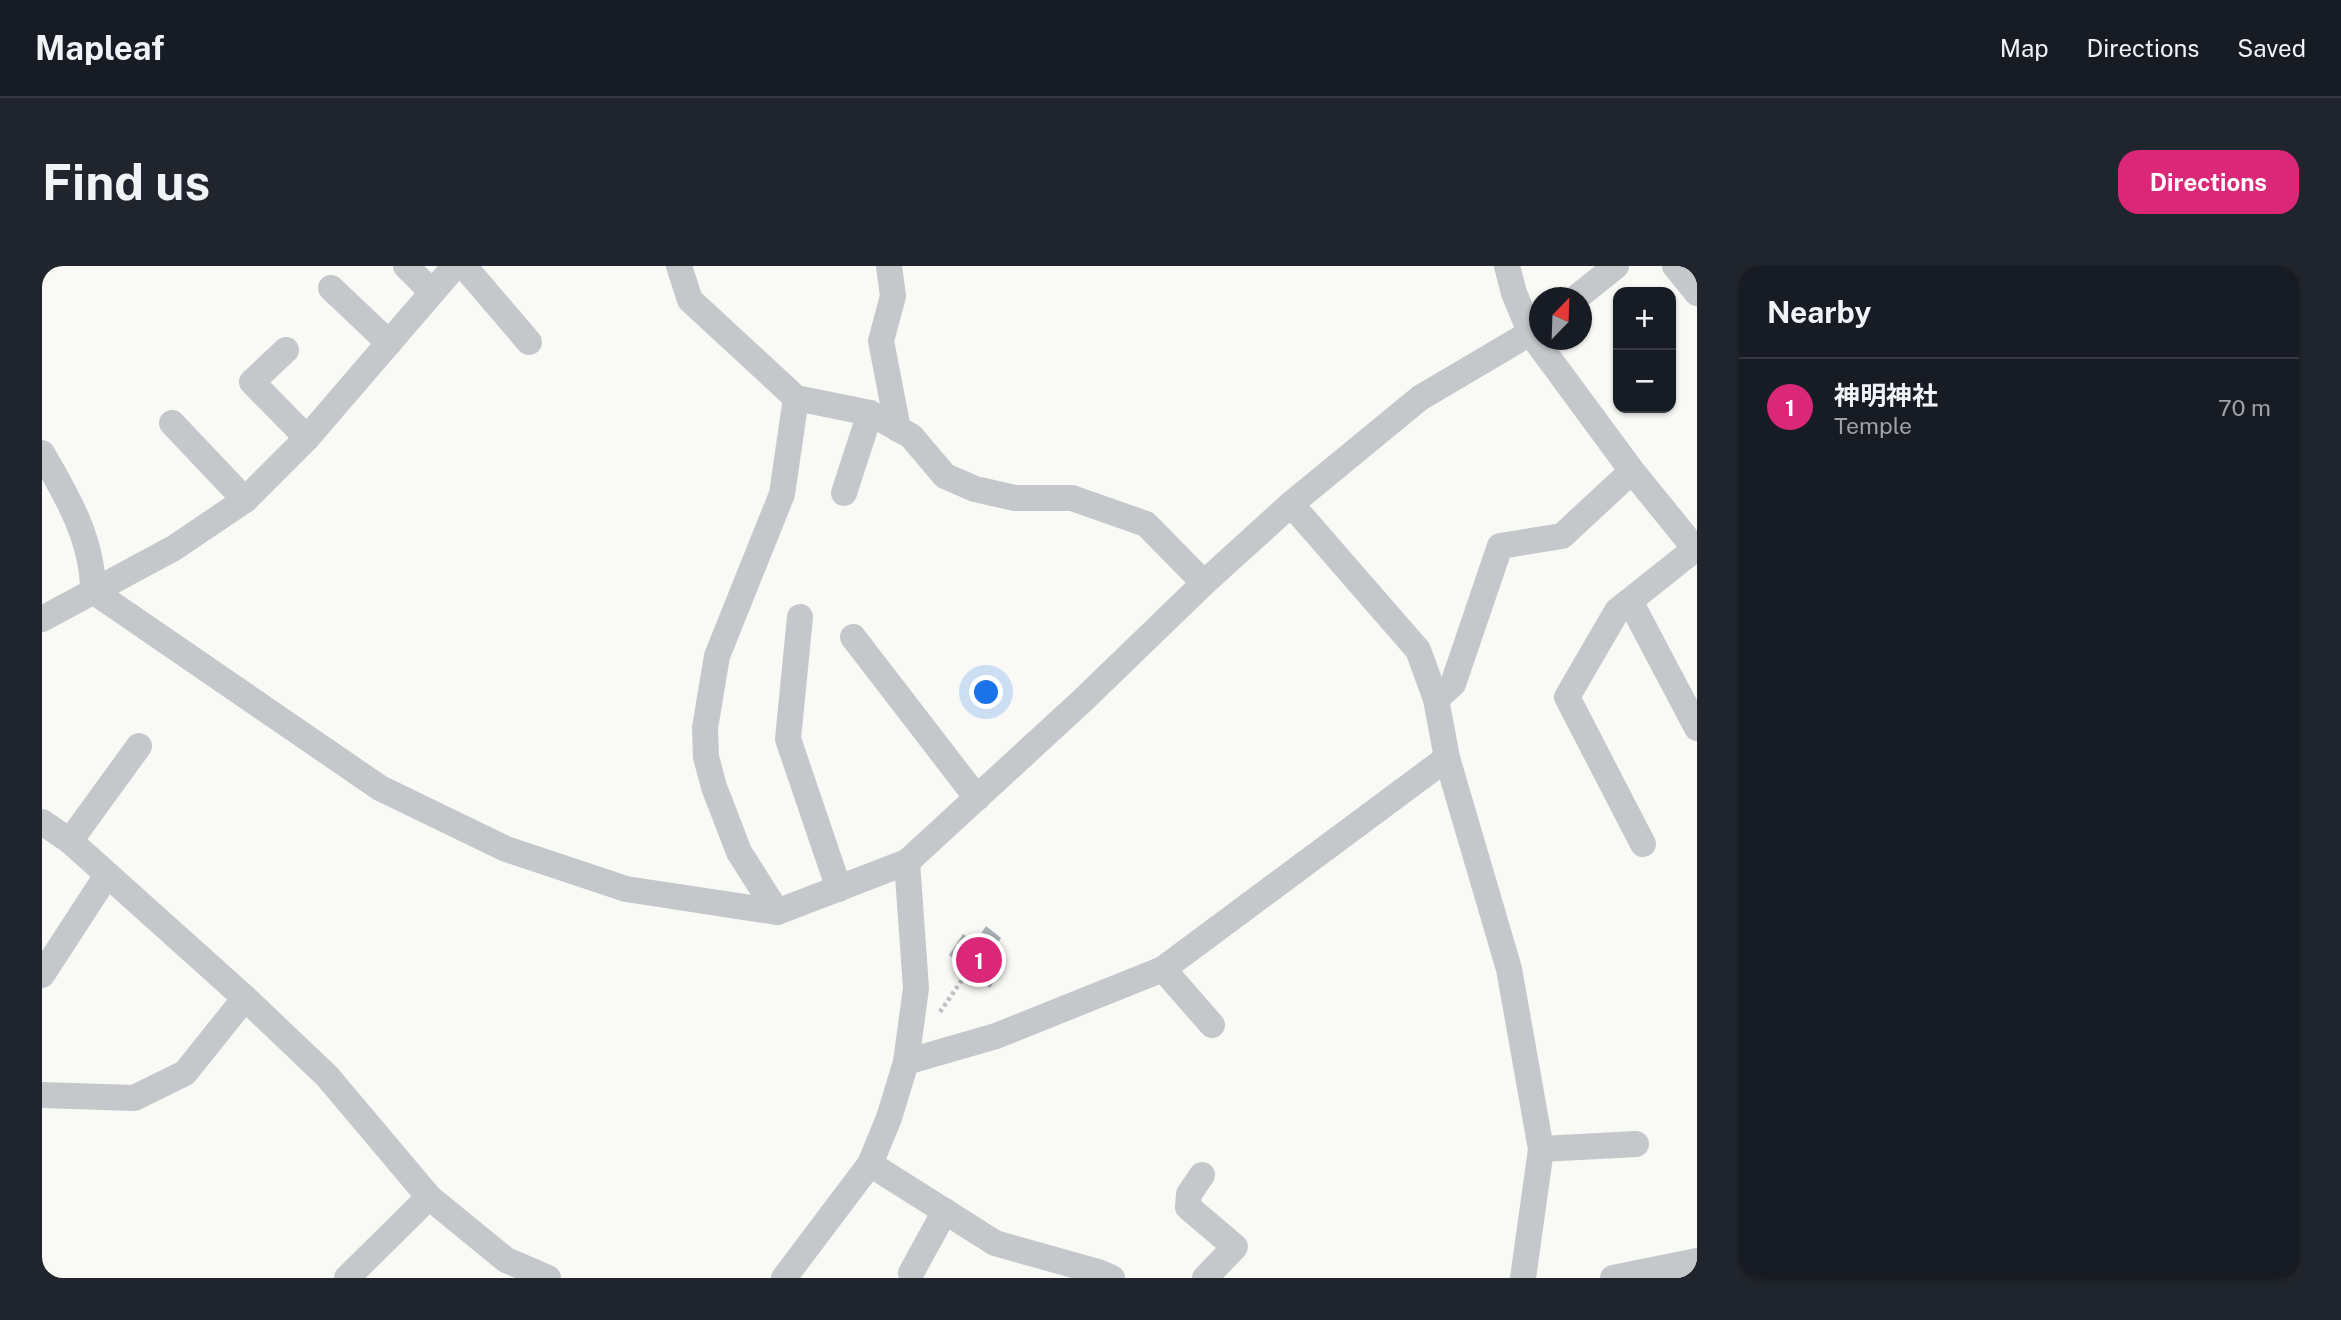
<!DOCTYPE html>
<meta charset="utf-8">
<style>
body{margin:0;font-family:"Public Sans","Noto Sans JP",sans-serif;background:#20242c;color:#f1f3f6}
.controls{position:absolute;right:21px;top:21px;display:grid;overflow:hidden;border-radius:14px;box-shadow:0 2px 5px #0004}
.controls button{width:63px;height:63px;display:grid;place-items:center;padding:0;border:0;border-bottom:2px solid #363941;background:#171b24;color:#f1f3f6;font:35px sans-serif}
.compass{position:absolute;left:1487px;top:21px;width:63px;height:63px;border-radius:50%;background:#171b24;box-shadow:0 2px 5px #0004;rotate:23deg}
.you{position:absolute;left:945px;top:427px;width:24px;height:24px;margin:-18px;border:5px solid #fff;border-radius:50%;background:#1a73e8;box-shadow:0 0 0 10px #1a73e833}
.badge{display:grid;place-items:center;width:46px;height:46px;border-radius:50%;background:#db2777;color:#fff;font-size:23px;font-weight:700}
.pin{position:absolute;translate:-50% -50%;border:4px solid #fff;box-shadow:0 2px 7px #0006}
.list{margin:0;padding:0;list-style:none}
h2{display:flex;justify-content:space-between;align-items:center;height:91px;margin:0;padding:0 28px;font-size:30px}
h2 small{font-size:23px;font-weight:400;color:#9ea1a6}
.list li{display:grid;grid-template-columns:46px 1fr auto;gap:21px;align-items:center;box-sizing:border-box;height:98px;padding:0 28px;border-top:2px solid #363941}
.list b{display:block;font-size:26px;white-space:nowrap}
.list p{margin:0;font-size:23px;white-space:nowrap;color:#9ea1a6}
.list em{font-size:23px;font-style:normal;color:#9ea1a6}
.map{position:relative;flex:none;width:1655px;height:1012px;overflow:hidden;border-radius:21px}
header{display:flex;align-items:center;gap:42px;box-sizing:border-box;height:98px;padding:0 35px;background:#171b24;border-bottom:2px solid #363941}
header strong{font-size:33px}
nav{display:flex;gap:38px;margin-inline-start:auto;font-size:24px}
.intro{display:flex;align-items:center;justify-content:space-between;box-sizing:border-box;height:168px;padding:0 42px}
h1{margin:0;font-size:49px}
.button{padding:18px 32px;border-radius:21px;background:#db2777;color:#fff;font-size:24px;font-weight:700}
main{display:flex;gap:42px;padding:0 42px}
aside{flex:1;background:#171b24;border-radius:21px;box-shadow:0 2px 5px #0004}
.map>svg:first-child{display:block}
</style>
<header>
<strong>Mapleaf</strong>
<nav><a>Map</a><a>Directions</a><a>Saved</a></nav>
</header>
<div class="intro"><h1>Find us</h1><a class="button">Directions</a></div>
<main>
<div class="map">
<svg width="1655" height="1012" viewBox="0 0 1655 1012">
<rect width="100%" height="100%" fill="#f9f9f6"/>
<g fill="#abb3b9">
<path d="M944,660L959,672L952,684L936,672Z"/>
<path d="M921,668L963,698L948,722L907,689Z"/>
</g>
<g fill="none" stroke-linecap="round" stroke-linejoin="round">
<path stroke="#bec0c3" stroke-width="4.5" stroke-dasharray="3.5 3.5" stroke-linecap="butt" d="M898,746L926,705"/>
<g stroke="#c4c8cb" stroke-width="26">
<path d="M364,0L390,26"/>
<path d="M422,0L487,76"/>
<path d="M637,0L648,34L754,132L828,147L869,170L903,210L933,223L973,232H1030L1104,258L1162,317"/>
<path d="M847,0L851,30L839,75L856,163"/>
<path d="M1465,0L1472,27L1489,68L1590,205L1655,285"/>
<path d="M1633,0L1655,27"/>
<path d="M289,22L347,77"/>
<path d="M1534,32L1574,0"/>
<path d="M244,84L210,116L265,172"/>
<path d="M130,157L203,234"/>
<path d="M0,187C25,230 51,274 51,325L338,522L464,583L584,623L735,646L865,596L1040,435L1162,317L1249,238L1378,132L1498,61"/>
<path d="M802,227L828,147"/>
<path d="M1249,238L1376,384L1394,433L1405,492L1467,703L1499,883L1481,1012"/>
<path d="M1588,335L1655,462"/>
<path d="M758,351L746,473L797,623"/>
<path d="M0,353L132,282L203,234L265,172L413,0"/>
<path d="M811,371L935,532"/>
<path d="M1394,433L1411,418L1458,280L1520,270L1590,205"/>
<path d="M0,556L28,575L203,732L285,810L387,931L464,994L506,1012"/>
<path d="M28,575L97,480"/>
<path d="M1601,578L1525,431L1575,345L1653,283"/>
<path d="M735,646L697,586L672,521L664,491L663,462L675,390L740,228L754,132"/>
<path d="M1121,703L1170,759"/>
<path d="M0,709L65,609"/>
<path d="M864,796L954,770L1121,703L1405,492"/>
<path d="M0,829L92,832L143,807L203,732"/>
<path d="M1499,883L1594,878"/>
<path d="M828,898L953,977L1056,1006L1070,1012"/>
<path d="M1160,909L1147,928L1146,941L1193,981L1163,1012"/>
<path d="M869,1007L903,945"/>
<path d="M305,1012L387,931"/>
<path d="M742,1012L828,898L847,852L864,796L874,722L865,596"/>
<path d="M1571,1012L1655,995"/>
</g>
</g>
</svg>
<div class="controls">
<button>+</button>
<button>−</button>
</div>
<svg class="compass" viewBox="-18 -18 36 36"><path d="M0-13l5 13h-10z" fill="#e53935"/><path d="M0 13l5-13h-10z" fill="#9ea1a6"/></svg>
<div class="you"></div>
<div class="pin badge" style="left:937px;top:694px">1</div>
</div>
<aside>
<h2>Nearby<small></small></h2>
<ul class="list">
<li><span class="badge">1</span><div><b>神明神社</b><p>Temple</p></div><em>70 m</em></li>
</ul>
</aside>
</main>
